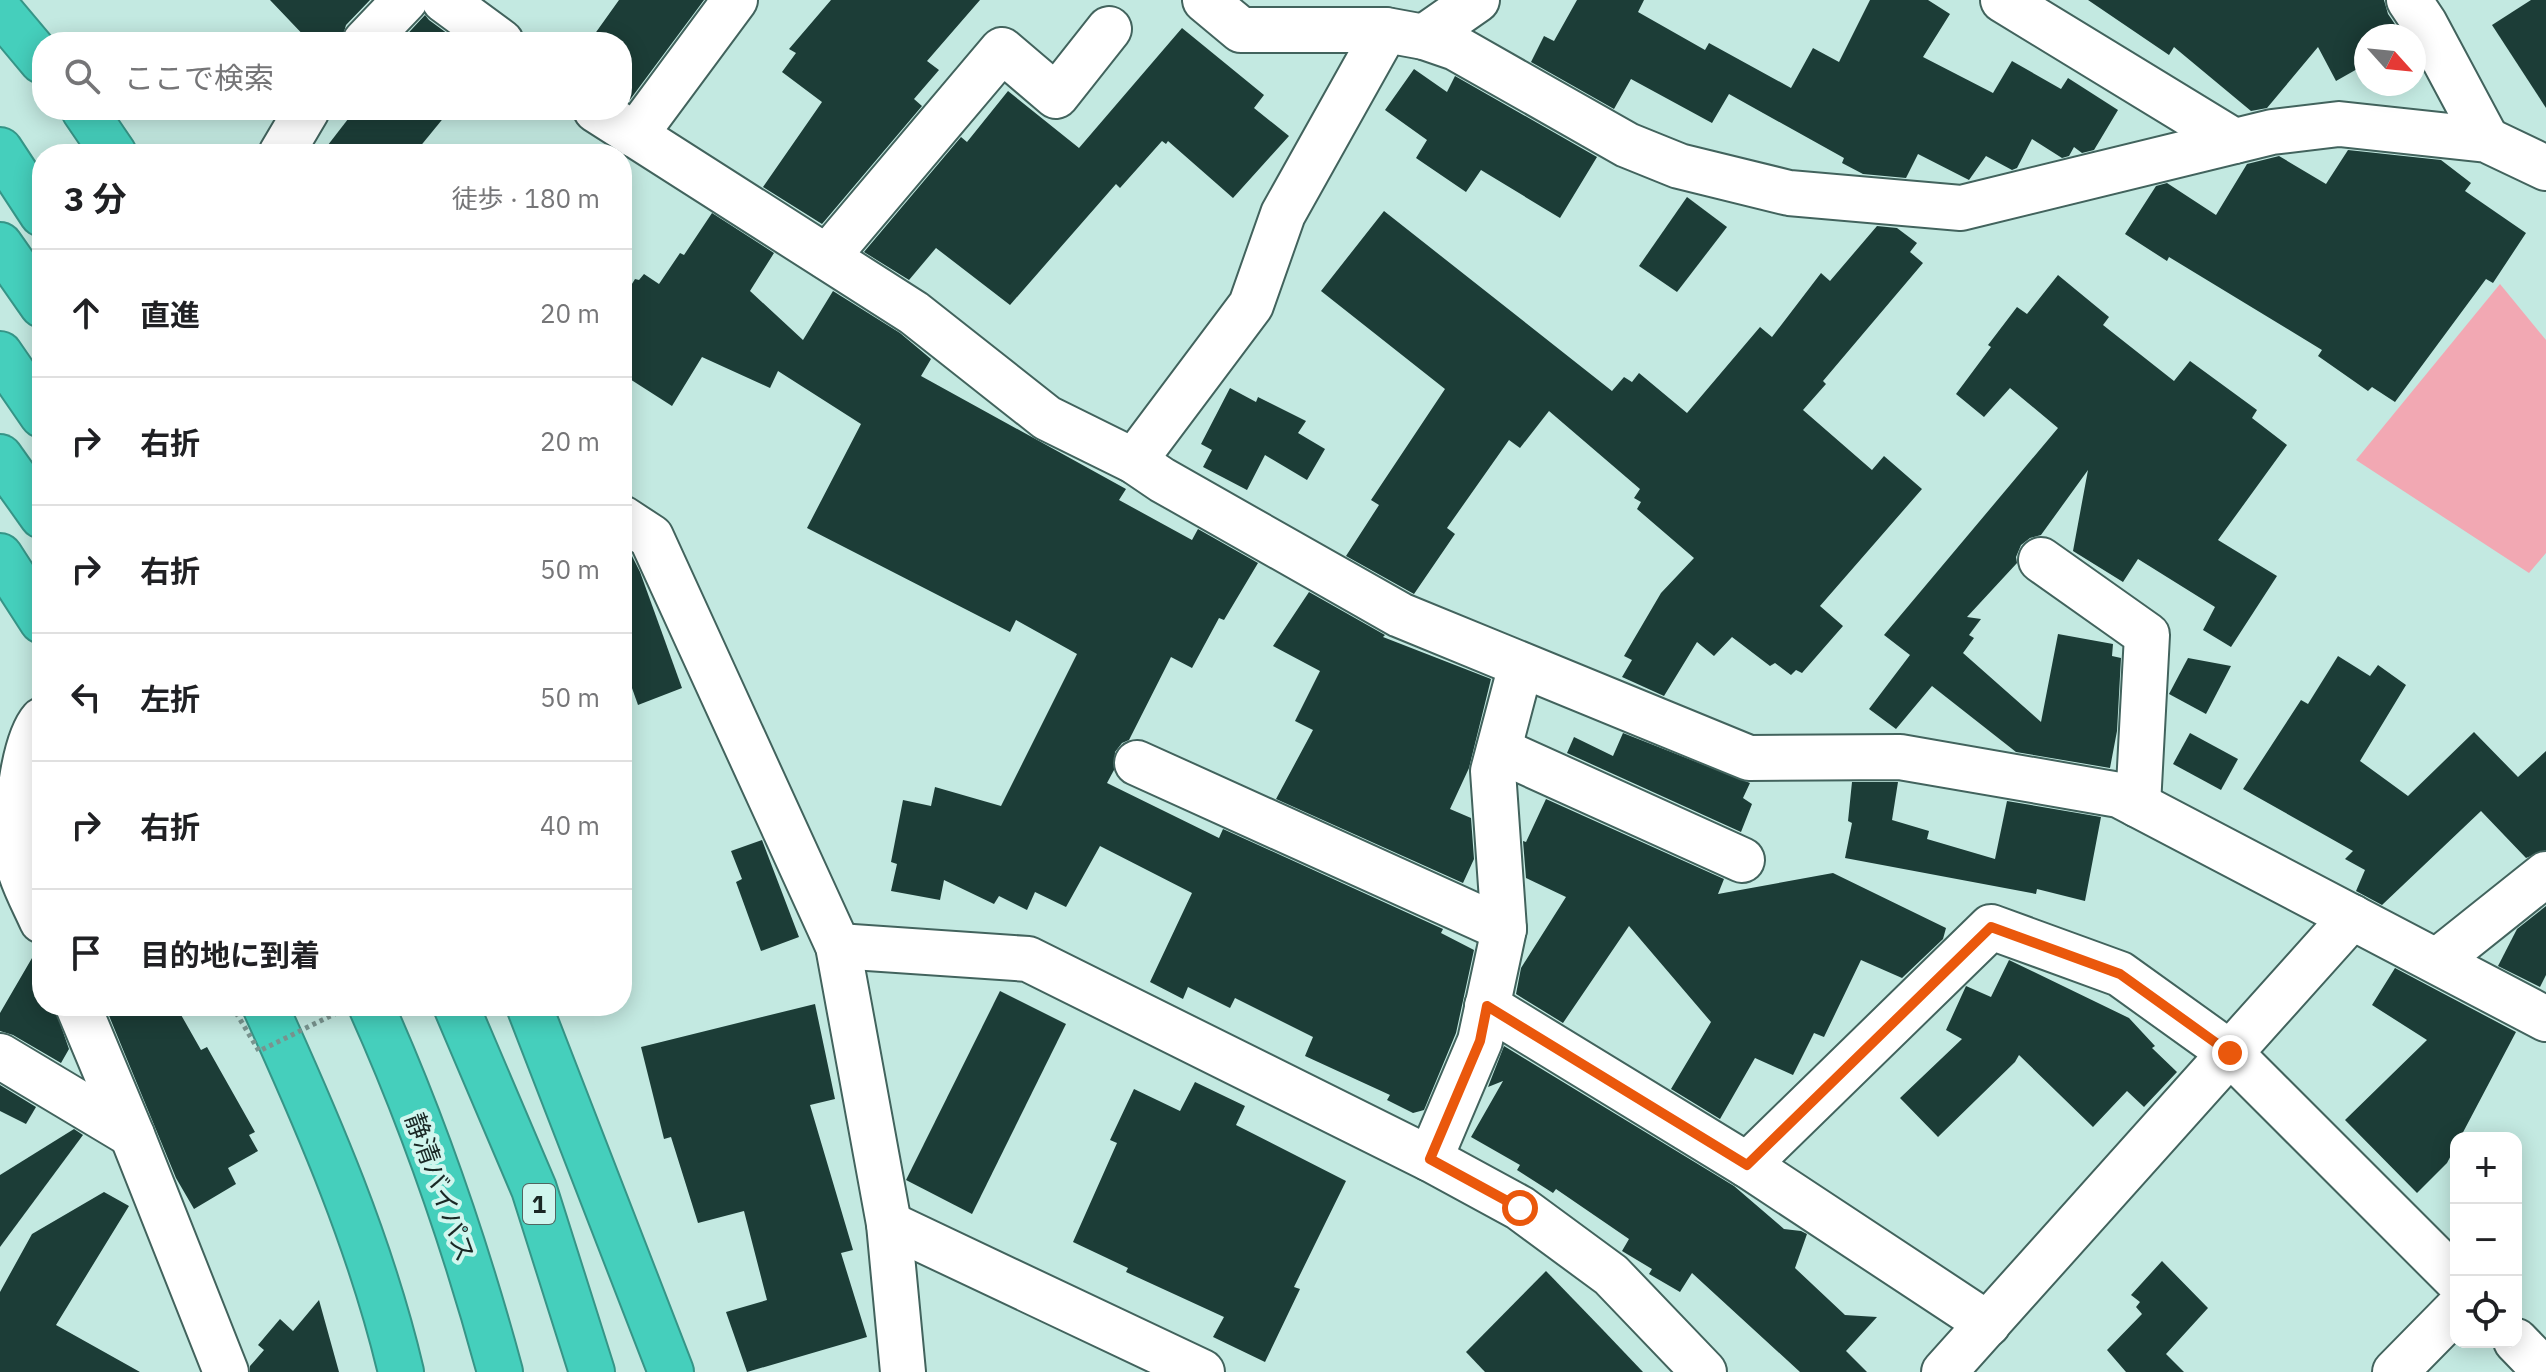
<!DOCTYPE html>
<html lang="ja">
<meta charset="utf-8">
<style>
body{margin:0;font-family:"IBM Plex Sans","Noto Sans JP",sans-serif;background:#f6f6f6;color:#202124}
.controls{position:absolute;right:24px;bottom:24px;display:grid;overflow:hidden;border-radius:16px;box-shadow:0 4px 20px #0003}
.controls button{width:72px;height:72px;display:grid;place-items:center;padding:0;border:0;border-bottom:2px solid #e0e0e0;background:#fff;color:#202124;font:40px sans-serif}
.compass{position:absolute;left:2354px;top:24px;width:72px;height:72px;border-radius:50%;background:#fff;box-shadow:0 4px 20px #0003;rotate:117deg}
.stop{position:absolute;width:24px;height:24px;margin:-18px;border:6px solid #ea580c;border-radius:50%;background:#fff}
.stop.end{background:#ea580c;border-color:#fff;box-shadow:0 2px 8px #0008}
.list{margin:0;padding:0;list-style:none}
h2{display:flex;justify-content:space-between;align-items:center;height:104px;margin:0;padding:0 32px;font-size:34px}
h2 small{font-size:26px;font-weight:400;color:#757577}
.list li{display:grid;grid-template-columns:52px 1fr auto;gap:24px;align-items:center;box-sizing:border-box;height:128px;padding:0 32px;border-top:2px solid #e0e0e0}
.list b{display:block;font-size:30px;white-space:nowrap}
.list em{font-size:26px;font-style:normal;color:#757577}
.icon{flex:none;width:44px;height:44px;fill:none;stroke:currentColor;stroke-width:2;stroke-linecap:round;stroke-linejoin:round}
.map{position:relative;flex:none;width:2546px;height:1372px;overflow:hidden}
.search{position:absolute;background:#fff;box-shadow:0 4px 20px #0003;left:32px;top:32px;width:600px;height:88px;display:flex;align-items:center;gap:20px;box-sizing:border-box;padding:0 28px;border-radius:32px;color:#757577;font-size:30px}
.panel{position:absolute;background:#fff;box-shadow:0 4px 20px #0003;left:32px;top:144px;width:600px;height:872px;border-radius:32px}
.map>svg:first-child{display:block}
</style>
<div class="map">
<svg width="2546" height="1372" viewBox="0 0 2546 1372">
<rect width="100%" height="100%" fill="#c3e9e1"/>
<path fill="#f2a8b3" d="M2500,284L2546,340V553L2529,573L2356,460Z"/>
<g fill="#1c3d37">
<path d="M270,0H370L346,25L341,42H310Z"/>
<path d="M619,0H704L629,101L622,97V42H589Z"/>
<path d="M831,0H980L927,61L939,70L914,99L922,106L822,224L763,187L822,102L782,72L796,53L789,49Z"/>
<path d="M1577,0H1644L1638,12L1705,50L1709,43L1791,88L1813,48L1839,62L1870,0H1928L1950,14L1923,57L1993,93L2012,61L2061,89L2068,78L2118,110L2094,150L2082,153L2074,147L2069,156L2062,158L2032,139L2017,168L2012,170L1986,156L1969,180L1918,154L1906,178L1863,174L1842,163L1844,158L1729,94L1712,123L1631,79L1614,109L1531,62L1544,36L1554,41Z"/>
<path d="M2088,0H2384L2388,14L2403,36H2366V64L2336,81L2318,47L2267,108L2251,111L2174,47L2169,55Z"/>
<path d="M2531,0H2546V108L2492,25Z"/>
<path d="M425,15L429,20L459,42H400Z"/>
<path d="M1182,28L1264,95L1254,108L1289,136L1233,198L1168,141L1166,144L1162,141L1120,188L1116,184L1010,305L936,248L909,280L864,252L961,137L967,142L1008,91L1079,148Z"/>
<path d="M1414,69L1447,92L1455,76L1597,157L1560,218L1481,170L1466,192L1416,158L1427,140L1385,110Z"/>
<path d="M355,110H450L414,154H321Z"/>
<path d="M2348,150L2441,160L2471,183L2465,191L2526,233L2493,283L2486,279L2395,402L2372,387L2368,391L2318,356L2322,350L2169,257L2167,261L2125,234L2156,186L2167,183L2216,215L2247,164L2279,156L2326,184Z"/>
<path d="M1687,197L1727,227L1677,292L1639,266Z"/>
<path d="M1384,211L1612,391L1624,377L1632,382L1639,373L1687,413L1760,327L1772,337L1821,273L1830,281L1877,226L1897,228L1917,243L1910,252L1923,263L1823,381L1826,384L1803,410L1872,470L1884,456L1922,489L1820,606L1843,626L1802,673L1796,670L1791,675L1775,663L1770,666L1732,637L1714,656L1697,642L1664,696L1622,677L1632,660L1624,656L1661,593L1694,558L1637,509L1641,502L1634,498L1640,489L1549,411L1520,448L1509,440L1447,528L1455,534L1414,594L1346,556L1379,505L1371,500L1445,389L1321,291Z"/>
<path d="M712,213L774,253L750,291L803,340L833,291L900,333L931,359L921,376L1126,489L1119,500L1192,540L1198,529L1258,563L1224,620L1219,618L1192,668L1171,657L1129,740L1122,743L1115,752L1114,770L1107,783L1219,838L1223,829L1443,929L1441,933L1474,950L1456,1033L1424,1110L1413,1113L1387,1100L1390,1095L1305,1056L1313,1037L1235,998L1230,1008L1188,987L1183,999L1150,982L1192,893L1100,846L1066,907L1035,892L1027,910L999,896L994,904L944,880L940,900L891,891L897,864L891,862L903,800L931,806L935,787L1001,806L1077,654L1016,620L1010,632L807,528L861,424L778,371L770,388L702,357L672,406L622,374V300L635,279L639,280L644,274L659,284L680,253L684,255Z"/>
<path d="M2058,275L2109,317L2103,325L2174,381L2190,361L2257,410L2252,418L2287,445L2218,540L2277,576L2231,647L2203,630L2215,607L2138,559L2123,582L2073,551L2088,470L2041,535L2030,538L2021,545L2016,557L2017,563L1967,617L1981,619L1969,635L1974,638L1963,653L2041,722L2058,634L2113,644L2112,656L2121,658L2117,731L2110,768L2016,752L1932,686L1896,729L1869,709L1910,655L1884,635L2058,428L2010,388L1984,417L1956,394L1991,347L1988,345L2017,307L2027,314Z"/>
<path d="M1230,388L1256,402L1258,397L1306,421L1298,433L1325,449L1307,480L1265,455L1247,490L1203,467L1212,450L1201,444Z"/>
<path d="M622,548L631,554L640,572L682,688L638,705L622,660Z"/>
<path d="M1309,592L1385,635L1383,637L1491,679L1469,768L1450,809L1471,818L1474,859L1463,883L1276,799L1313,730L1295,721L1320,671L1273,646Z"/>
<path d="M2338,656L2370,676L2378,665L2406,685L2360,761L2408,796L2474,732L2518,777L2546,751V850L2526,858L2481,811L2382,905L2356,891L2365,870L2345,859L2353,851L2243,789L2301,700L2308,704Z"/>
<path d="M2188,658L2231,666L2206,714L2169,694Z"/>
<path d="M1623,733L1750,783L1743,798L1752,804L1741,832L1567,753L1574,737L1613,756Z"/>
<path d="M2190,733L2238,759L2221,790L2173,764Z"/>
<path d="M1852,782H1898L1892,820L1929,831L1927,839L1995,859L2007,801L2101,817L2085,901L2037,889L2036,894L1845,858L1852,823L1848,821Z"/>
<path d="M1546,799L1724,879L1718,894L1833,873L1946,928L1943,939L1902,978L1861,960L1824,1037L1814,1033L1793,1075L1755,1058L1720,1119L1671,1089L1711,1022L1629,926L1563,1023L1516,994L1521,968L1566,897L1526,878L1523,841L1526,842Z"/>
<path d="M762,840L799,937L761,951L736,882L742,879L731,851Z"/>
<path d="M2546,906V975L2540,987L2498,966L2517,929Z"/>
<path d="M39,946H42V1006H54L69,1049L61,1063L13,1035L0,1031V1013Z"/>
<path d="M2009,960L2129,1018L2155,1046L2152,1048L2177,1072L2144,1107L2127,1091L2093,1127L2019,1055L2015,1062L1938,1137L1900,1098L1962,1039L1946,1030L1966,986L1991,997Z"/>
<path d="M2395,968L2516,1032L2460,1138H2456V1146L2447,1163L2417,1193L2345,1120L2427,1040L2372,1005Z"/>
<path d="M1000,991L1066,1024L972,1214L906,1180Z"/>
<path d="M815,1004L835,1099L810,1105L853,1250L841,1253L867,1337L747,1372L726,1312L767,1300L744,1211L698,1223L671,1137L664,1139L641,1047Z"/>
<path d="M105,1006H176L201,1050L207,1047L255,1132L249,1135L258,1151L228,1168L236,1184L194,1209L176,1178Z"/>
<path d="M1504,1046L1734,1186L1784,1229L1801,1231L1807,1234L1795,1268L1845,1315L1877,1317L1846,1351L1867,1372H1800L1692,1273L1680,1292L1649,1274L1652,1269L1622,1251L1629,1239L1556,1189L1553,1193L1517,1170L1520,1165L1471,1137L1503,1081L1488,1087Z"/>
<path d="M1195,1082L1245,1106L1236,1125L1346,1181L1294,1287L1300,1289L1265,1362L1213,1337L1224,1317L1126,1272L1128,1268L1073,1242L1117,1143L1110,1140L1134,1089L1180,1111Z"/>
<path d="M0,1085L36,1107L26,1124L0,1111Z"/>
<path d="M74,1129L83,1135L0,1247V1175Z"/>
<path d="M104,1192L129,1206L56,1325L140,1372H0V1292L32,1234Z"/>
<path d="M2162,1261L2208,1308L2166,1354L2184,1372H2126L2107,1350L2142,1314L2136,1307L2140,1302L2131,1295Z"/>
<path d="M1546,1271L1603,1330L1643,1372H1485L1466,1352Z"/>
<path d="M319,1300L339,1372H250V1366L264,1350L258,1345L280,1319L293,1331Z"/>
</g>
<g fill="none" stroke-linecap="round" stroke-linejoin="round">
<defs>
<g id="minor">
<path d="M444,0L501,42"/>
<path d="M1205,0L1241,30H1386L1424,37L1456,48L1627,145L1679,166L1789,193L1961,208L2272,132L2339,124L2487,140L2546,168"/>
<path d="M2003,0L2234,141"/>
<path d="M2409,0L2425,24L2487,140"/>
<path d="M1424,37L1477,0"/>
<path d="M365,42L405,0"/>
<path d="M596,110L914,313L1047,418L1134,461L1162,480L1400,615L1749,758L1900,757L2119,795L2546,1019"/>
<path d="M635,135L735,0"/>
<path d="M281,154L307,110"/>
<path d="M827,257L1002,50L1056,96L1109,29"/>
<path d="M1134,461L1251,305L1283,214L1386,30"/>
<path d="M622,518L651,537L838,946L889,1224L903,1372"/>
<path d="M2041,560L2147,635L2138,805"/>
<path d="M42,720C21,744 12,839 20,870C25,887 35,905 42,921"/>
<path d="M1499,750L1742,860"/>
<path d="M1137,763L1504,929"/>
<path d="M838,946L1028,959L1430,1159L1520,1208L1611,1275L1704,1372"/>
<path d="M2437,961L2546,874"/>
<path d="M78,1006L132,1135L226,1372"/>
<path d="M1487,1006L1747,1165"/>
<path d="M0,1056L132,1135"/>
<path d="M1430,1159L1480,1041L1504,929L1493,771L1521,665"/>
<path d="M889,1224L1202,1372"/>
<path d="M1988,1324L1747,1165L1991,927L2120,974L2230,1053L2456,1279"/>
<path d="M2516,1341L2546,1372"/>
<path d="M1944,1372L2352,917"/>
<path d="M2395,1372L2456,1310"/>
</g>
<g id="highway">
<path d="M0,11L42,61"/>
<path d="M84,110L114,154"/>
<path d="M0,150L42,214"/>
<path d="M0,245L42,305"/>
<path d="M0,354L42,415"/>
<path d="M0,457L42,516"/>
<path d="M0,556L42,621"/>
<path d="M265,1006C319,1125 371,1245 401,1372"/>
<path d="M371,1006C424,1124 466,1247 500,1372"/>
<path d="M456,1006L534,1189L592,1372"/>
<path d="M529,1006L671,1372"/>
</g>
</defs>
<use href="#minor" stroke="#42635d" stroke-width="48"/>
<use href="#highway" stroke="#369587" stroke-width="48"/>
<use href="#minor" stroke="#fff" stroke-width="44"/>
<use href="#highway" stroke="#45cfbc" stroke-width="44"/>
<path stroke="#79948f" stroke-width="5" stroke-dasharray="4 4" stroke-linecap="butt" d="M232,1006L259,1051L351,1006"/>
</g>
<g fill="none" stroke-linecap="round" stroke-linejoin="round">
<path stroke="#ea580c" stroke-width="10" d="M1520,1208L1430,1159L1480,1041L1487,1006L1747,1165L1991,927L2120,974L2230,1053"/>
</g>
<g text-anchor="middle" dominant-baseline="central" stroke-width="8" stroke-linejoin="round" paint-order="stroke">
<rect fill="#d0f6ee" stroke="#516661" stroke-width="2" x="523" y="1184" width="32" height="40" rx="6"/>
<g font-size="24" font-weight="bold" fill="#1a2825">
<text x="539" y="1204">1</text>
</g>
<g font-size="26" fill="#1a2825" stroke="#d0f6ee">
<text transform="translate(441 1187) rotate(70)">静清バイパス</text>
</g>
</g>
</svg>
<div class="controls">
<button>+</button>
<button>−</button>
<button><svg class="icon" aria-label="locate" viewBox="0 0 24 24"><circle cx="12" cy="12" r="6"/><path d="M12 2v4M12 18v4M2 12h4M18 12h4"/></svg></button>
</div>
<svg class="compass" viewBox="-18 -18 36 36"><path d="M0-13l5 13h-10z" fill="#e53935"/><path d="M0 13l5-13h-10z" fill="#757577"/></svg>
<div class="stop" style="left:1520px;top:1208px"></div>
<div class="stop end" style="left:2230px;top:1053px"></div>
<div class="search"><svg class="icon" aria-label="search" viewBox="0 0 24 24"><circle cx="10" cy="10" r="6"/><path d="M15 15l6 6"/></svg>ここで検索</div>
<section class="panel">
<h2>3 分<small>徒歩 · 180 m</small></h2>
<ul class="list">
<li><svg class="icon" aria-label="ahead" viewBox="0 0 24 24"><path d="M12 20V5M6 11l6-6 6 6"/></svg><div><b>直進</b></div><em>20 m</em></li>
<li><svg class="icon" aria-label="right" viewBox="0 0 24 24"><path d="M7 20v-9h11M14 6l5 5-5 5"/></svg><div><b>右折</b></div><em>20 m</em></li>
<li><svg class="icon" aria-label="right" viewBox="0 0 24 24"><path d="M7 20v-9h11M14 6l5 5-5 5"/></svg><div><b>右折</b></div><em>50 m</em></li>
<li><svg class="icon" aria-label="left" viewBox="0 0 24 24"><path d="M17 20v-9H6M10 6l-5 5 5 5"/></svg><div><b>左折</b></div><em>50 m</em></li>
<li><svg class="icon" aria-label="right" viewBox="0 0 24 24"><path d="M7 20v-9h11M14 6l5 5-5 5"/></svg><div><b>右折</b></div><em>40 m</em></li>
<li><svg class="icon" aria-label="arrive" viewBox="0 0 24 24"><path d="M6 21V4h12l-3 4 3 4H6"/></svg><div><b>目的地に到着</b></div></li>
</ul>
</section>
</div>
